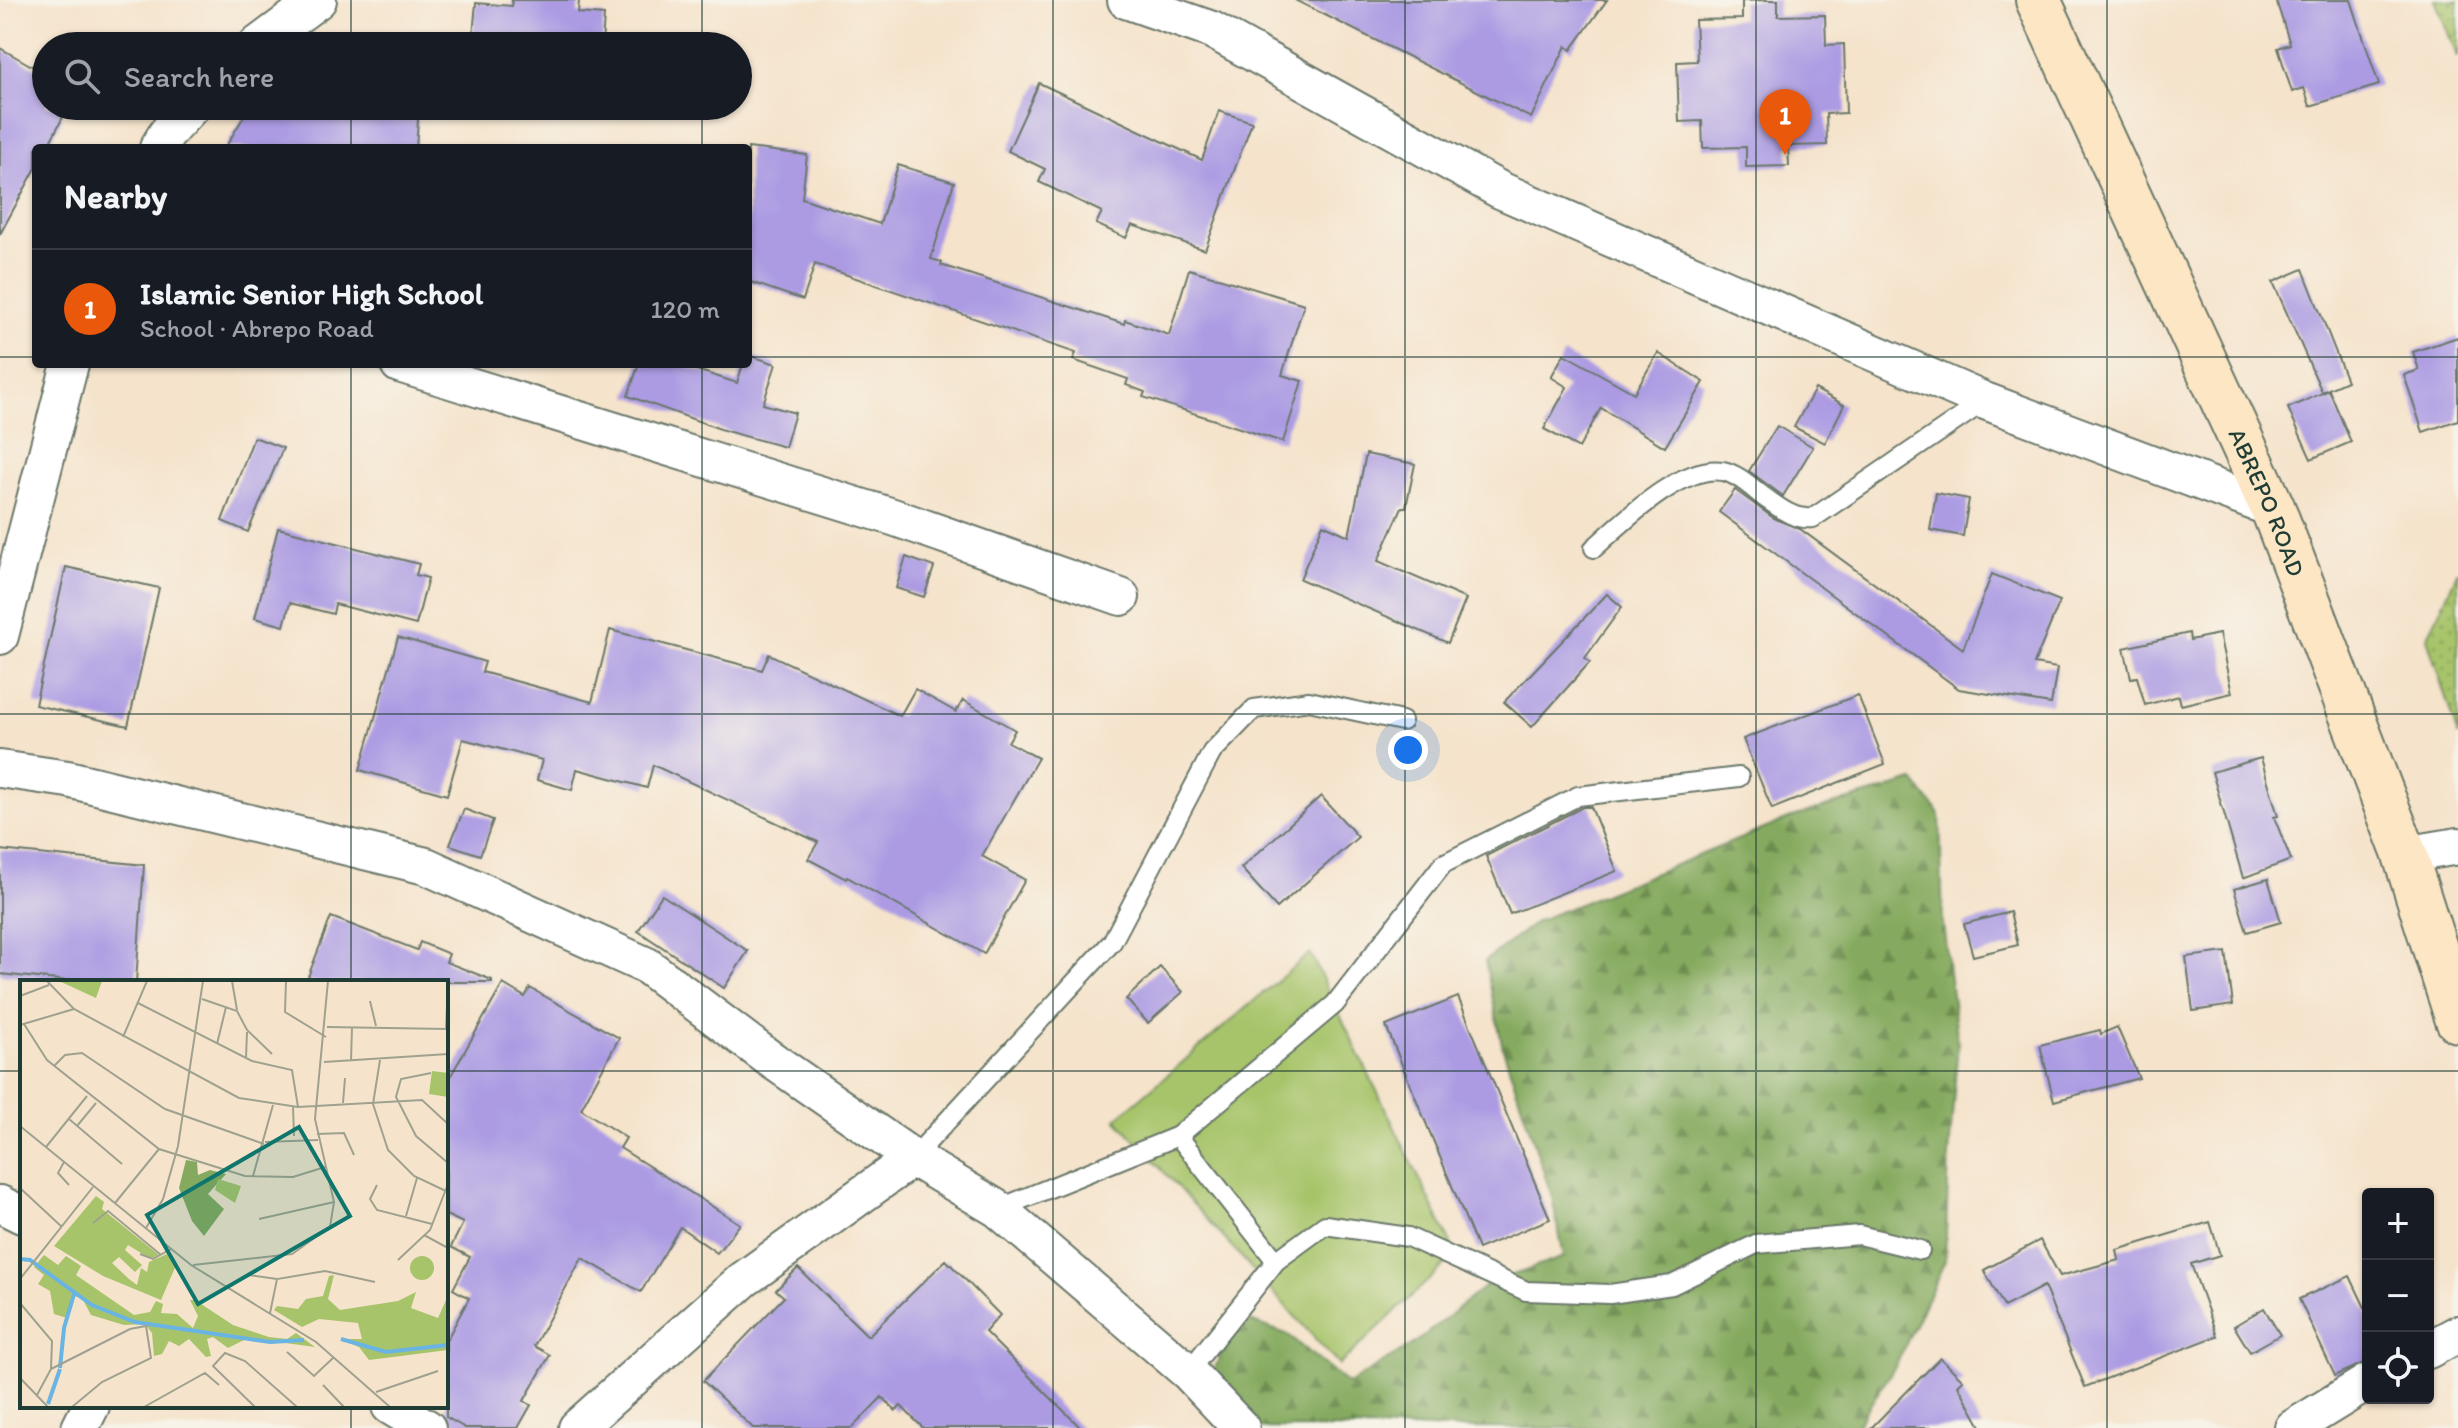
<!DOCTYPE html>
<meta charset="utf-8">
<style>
body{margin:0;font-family:Itim,sans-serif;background:#242831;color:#f1f3f6}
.controls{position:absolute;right:24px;bottom:24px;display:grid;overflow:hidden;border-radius:8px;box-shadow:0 2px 6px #0004}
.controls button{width:72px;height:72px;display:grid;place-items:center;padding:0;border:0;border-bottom:2px solid #363941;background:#171b24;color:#f1f3f6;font:40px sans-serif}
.you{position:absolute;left:1408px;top:750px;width:28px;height:28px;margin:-20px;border:6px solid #fff;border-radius:50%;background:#1a73e8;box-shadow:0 0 0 12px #1a73e833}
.badge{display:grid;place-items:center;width:52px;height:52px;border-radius:50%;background:#ea580c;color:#fff;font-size:26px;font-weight:700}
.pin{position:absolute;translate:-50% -66px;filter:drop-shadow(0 2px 4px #0008)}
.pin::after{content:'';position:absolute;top:42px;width:28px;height:24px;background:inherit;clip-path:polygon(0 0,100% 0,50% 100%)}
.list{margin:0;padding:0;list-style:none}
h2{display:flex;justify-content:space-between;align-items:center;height:104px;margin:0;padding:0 32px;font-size:34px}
h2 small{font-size:26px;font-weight:400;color:#9ea1a6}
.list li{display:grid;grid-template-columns:52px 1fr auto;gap:24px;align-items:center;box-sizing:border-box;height:120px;padding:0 32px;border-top:2px solid #363941}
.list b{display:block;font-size:30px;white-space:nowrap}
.list p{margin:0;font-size:26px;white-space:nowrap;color:#9ea1a6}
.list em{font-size:26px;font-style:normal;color:#9ea1a6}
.icon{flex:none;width:44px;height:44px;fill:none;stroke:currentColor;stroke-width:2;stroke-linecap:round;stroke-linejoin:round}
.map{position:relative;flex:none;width:2458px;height:1428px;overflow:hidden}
.search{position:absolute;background:#171b24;box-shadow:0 2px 6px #0004;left:32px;top:32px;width:720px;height:88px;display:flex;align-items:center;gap:20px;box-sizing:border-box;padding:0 28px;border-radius:44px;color:#9ea1a6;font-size:30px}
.panel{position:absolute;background:#171b24;box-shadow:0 2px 6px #0004;left:32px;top:144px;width:720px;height:224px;border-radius:8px}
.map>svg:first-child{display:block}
</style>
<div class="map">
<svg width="2458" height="1428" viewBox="0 0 2458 1428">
<defs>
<pattern id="grass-dots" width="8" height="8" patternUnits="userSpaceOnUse" patternTransform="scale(2)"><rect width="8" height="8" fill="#a7c46b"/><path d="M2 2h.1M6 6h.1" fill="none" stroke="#87a059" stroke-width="1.8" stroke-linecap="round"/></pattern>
<pattern id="forest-firs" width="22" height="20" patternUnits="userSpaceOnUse" patternTransform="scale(2)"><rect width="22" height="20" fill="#85aa5f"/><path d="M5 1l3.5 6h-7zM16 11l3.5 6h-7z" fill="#6c8c4f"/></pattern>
</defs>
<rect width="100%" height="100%" fill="#f7f3e8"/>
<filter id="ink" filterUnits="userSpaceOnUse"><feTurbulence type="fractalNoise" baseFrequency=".0125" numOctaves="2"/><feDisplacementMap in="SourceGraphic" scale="16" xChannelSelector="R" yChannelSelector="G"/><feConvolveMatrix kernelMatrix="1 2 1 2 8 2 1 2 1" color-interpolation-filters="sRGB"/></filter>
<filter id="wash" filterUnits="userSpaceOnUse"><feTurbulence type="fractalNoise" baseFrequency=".006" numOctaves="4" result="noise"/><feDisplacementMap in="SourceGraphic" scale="32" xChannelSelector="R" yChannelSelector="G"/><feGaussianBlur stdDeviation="1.8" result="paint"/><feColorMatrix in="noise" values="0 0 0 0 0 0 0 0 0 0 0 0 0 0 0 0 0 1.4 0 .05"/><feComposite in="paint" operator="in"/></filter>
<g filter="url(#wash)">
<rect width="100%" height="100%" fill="#f5e3cb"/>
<g fill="url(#grass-dots)" stroke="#638050" stroke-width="2">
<path d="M2435,0H2458V58Z"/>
<path d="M2458,571V736L2427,638Z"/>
</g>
<path fill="url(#forest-firs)" stroke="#52744a" stroke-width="2" d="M1914,781L1940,814L1943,924L1958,1043L1949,1155L1945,1261L1896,1365L1855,1428H1253L1213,1371L1239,1317L1286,1334L1348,1384L1415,1343L1488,1284L1564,1257L1552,1197L1503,1049L1485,961L1537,921L1796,816Z"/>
<path fill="#a7c46b" stroke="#638050" stroke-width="2" d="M1310,953L1456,1254L1339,1365L1116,1119Z"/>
<g id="blocks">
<g fill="#ac9be3">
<path d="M512,0H579L578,13L604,15L602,46H472L476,3L512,6Z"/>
<path d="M1295,0H1607L1571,50L1566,46L1531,118Z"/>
<path d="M1767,0H1778V16L1825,15L1826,45L1844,44L1846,113L1826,114L1827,145L1788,146L1789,166L1746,167V147L1703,148L1702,121L1679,122L1677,62L1697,61L1695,20L1742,19V1Z"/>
<path d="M2276,0H2351L2379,85L2310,106L2304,88L2292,92L2278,48L2290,44Z"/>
<path d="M0,48L46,74V106H64L59,115L63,117L47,148H36V168L0,234Z"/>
<path d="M1039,83L1202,160L1219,111L1252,122L1205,250L1132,225L1126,238L1096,224L1102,212L1039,182L1045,169L1008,151Z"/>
<path d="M250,106H419L416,148H225Z"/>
<path d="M748,148L807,155L802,198L880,224L898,165L954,182L931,259L942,262L941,265L1124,324L1125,320L1169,335L1189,269L1304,304L1282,375L1302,381L1283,442L1143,397L1145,392L1126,385L1128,379L1073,360L1076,353L815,264L803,300L748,281Z"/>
<path d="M2303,269L2347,381L2322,392L2273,282Z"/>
<path d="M2458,337V420L2423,432L2404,375L2419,370L2413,352Z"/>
<path d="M1658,353L1704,382L1665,447L1601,408L1579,448L1544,429L1567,387L1551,377L1564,354L1634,393Z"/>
<path d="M748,355L776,364L763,404L795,413L785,447L726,431L628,396L639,364H678L737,383L743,364H748Z"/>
<path d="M1815,389L1844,405L1825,443L1794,427Z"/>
<path d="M2329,390L2351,442L2311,459L2288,408Z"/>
<path d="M1777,426L1813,447L1783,496L1749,471Z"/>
<path d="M254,437L283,448L248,532L222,521Z"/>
<path d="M1366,454L1415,464L1406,507H1402L1378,561L1466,599L1448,643L1300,579L1323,524L1349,536Z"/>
<path d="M1735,490L1775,519L1800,529L1963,649L1992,574L2060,601L2034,664L2057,668L2051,704L1959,689L1719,512Z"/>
<path d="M1936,493L1969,499L1963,536L1930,530Z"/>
<path d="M278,528L419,564L416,575L428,578L416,625L335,604L333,614L290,603L284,626L255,618Z"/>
<path d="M906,557L934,567L924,597L896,588Z"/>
<path d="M66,567L159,588L128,726L35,705Z"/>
<path d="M1607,594L1622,607L1585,658L1590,662L1532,727L1504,702Z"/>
<path d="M610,630L762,670L769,654L900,716L915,689L956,712L963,700L1015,730L1008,742L1038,758L982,856L1025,880L984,954L847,877L846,879L808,859L818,842L653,765L647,788L577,769L572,790L537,780L542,760L463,739L447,795L360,770L398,637L485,662L482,672L592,702Z"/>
<path d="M2189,633L2190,640L2219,634L2232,693L2181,705L2179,696L2145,705L2137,677L2131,678L2124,648Z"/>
<path d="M1858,695L1885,764L1772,809L1743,739Z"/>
<path d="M2261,758L2278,816L2274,817L2291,860L2243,878L2212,772Z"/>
<path d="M1321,796L1358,837L1277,908L1241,868Z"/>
<path d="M1583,807H1591L1617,871L1510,914L1486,856Z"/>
<path d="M464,809L493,820L480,855L450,845Z"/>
<path d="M0,850L144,865L136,982H78L0,974Z"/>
<path d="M2268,879L2281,922L2247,932L2234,889Z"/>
<path d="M662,895L748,951L724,988L638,931Z"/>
<path d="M2010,912L2018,945L1973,956L1964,924Z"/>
<path d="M331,917L417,950L420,942L449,954L446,962L492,980V982H306Z"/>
<path d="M2226,952L2233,1005L2193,1011L2186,957Z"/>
<path d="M1160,967L1183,992L1148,1023L1126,999Z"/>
<path d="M503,984L525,997L530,988L619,1038L581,1109L626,1138L620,1148L740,1224L717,1253L680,1227L641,1292L582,1258L534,1346L550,1355L524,1401L531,1405L518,1428H465L446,1417V1341L469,1298L453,1289L470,1257L451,1247L463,1223L446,1215V1084Z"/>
<path d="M1458,997L1550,1219L1478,1249L1386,1026Z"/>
<path d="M2117,1027L2139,1078L2054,1101L2040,1045L2100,1030L2101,1034Z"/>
<path d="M2210,1222L2220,1255L2191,1264L2217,1336L2085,1387L2044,1286L2004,1307L1984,1270L2040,1240L2060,1276L2119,1260L2117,1250Z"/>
<path d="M946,1260L1000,1315L985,1332L1081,1428H923L901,1406L896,1411L882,1397L852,1428H753L703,1381L784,1297L776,1290L798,1268L868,1336Z"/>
<path d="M2350,1276L2368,1314V1361L2335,1376L2299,1299Z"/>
<path d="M2264,1308L2280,1335L2250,1352L2234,1326Z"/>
<path d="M1940,1358L1963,1380L1958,1385L1982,1428H1871Z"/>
</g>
</g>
</g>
<g filter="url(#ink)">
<use href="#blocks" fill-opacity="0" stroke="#6a7769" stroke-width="2"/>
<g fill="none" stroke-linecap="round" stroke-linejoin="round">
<defs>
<g id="lane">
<path d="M1594,548C1623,522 1681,464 1723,471C1738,474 1752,488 1764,497C1780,508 1793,520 1813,518L1985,401"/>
<path d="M1178,1136L1276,1261"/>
<path d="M913,1158L1112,942L1212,752L1254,709L1309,701L1402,721"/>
<path d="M998,1209L1178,1136L1335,1004L1443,864L1578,796L1739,777"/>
<path d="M1188,1372L1276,1261L1325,1225L1408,1237L1526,1291L1610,1294L1672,1285L1756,1244L1859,1235L1920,1250"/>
</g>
<g id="street">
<path d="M1126,0L1212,30L1500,190L1985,401L2273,509"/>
<path d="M256,46L318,0"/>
<path d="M158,148L167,133L192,106"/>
<path d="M399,364L893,517L1121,597"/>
<path d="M0,636L70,364"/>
<path d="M0,769L68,779L426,866L647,966L769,1058L913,1158L998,1209L1188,1372L1241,1428"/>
<path d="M2405,855L2458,846"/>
<path d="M0,1204L22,1215"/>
<path d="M2428,1350L2458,1334"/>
<path d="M390,1406L427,1428"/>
<path d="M80,1428L91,1406"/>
<path d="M577,1428L743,1280L913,1158"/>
<path d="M2293,1428L2368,1382"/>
</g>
<g id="secondary">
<path id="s1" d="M2038,0L2273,509L2405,855L2458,1020"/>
</g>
</defs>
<use href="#lane" stroke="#6a7769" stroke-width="22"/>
<use href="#street" stroke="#6a7769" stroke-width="40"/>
<use href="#secondary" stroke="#6a7769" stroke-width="48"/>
<use href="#lane" stroke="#fff" stroke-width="18"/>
<use href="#street" stroke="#fff" stroke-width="36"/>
<use href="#secondary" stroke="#fce6c4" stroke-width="44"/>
</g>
</g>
<path fill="none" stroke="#1f3d34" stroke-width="2" stroke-opacity="0.55" d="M351,0V46M702,0V46M1053,0V1428M1405,0V1428M1756,0V1428M2107,0V1428M351,106V148M702,106V148M0,357H36M748,357H2458M351,364V982M702,364V1428M0,714H2458M0,1071H22M446,1071H2458M351,1406V1428"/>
<g text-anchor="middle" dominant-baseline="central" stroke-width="7" stroke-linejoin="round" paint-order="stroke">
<g font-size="24" fill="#1f3d34" stroke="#f7f3e8">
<text stroke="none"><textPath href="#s1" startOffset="552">ABREPO ROAD</textPath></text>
</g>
</g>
<g transform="translate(20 980)">
<rect width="428" height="428" fill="#f5e3cb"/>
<path d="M76,216L84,222L82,229L139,275L131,279L108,265L105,270L122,285L115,292L99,277L92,283L109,299L117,305L121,288L127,292L129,282L147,274L157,283L141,320L83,296L34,266ZM24,275L38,285L46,276L61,286L56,295L114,335L130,332L136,321L143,324L141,333L157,334L173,348L178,336L170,320H175L213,345L249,357L267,359L276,353L295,367L228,358L208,368L193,357L187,359L191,376L186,377L169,359L159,366L149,361L142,374L134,376L132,353L125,344L104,345L71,335L62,318L54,316L47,338L34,334L30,311L18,304L24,295L14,287ZM314,295L308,319L320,330L378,321L396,312L391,328L418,338L426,320L428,370L349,380L339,367L320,359H342L338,343L299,339L282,347L254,330L257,326L278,329L286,319L303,316L309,296Z" fill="#a7c46b"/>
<path d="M166,180L177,182L178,195L190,190L206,194L188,214L204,229L184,256L172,241L159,208Z" fill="#85aa5f"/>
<path d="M39,1H82L76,18ZM412,91L428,93V117L409,114ZM198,199L221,206L215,223L195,210ZM390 288a12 12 0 1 1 24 0a12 12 0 1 1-24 0Z" fill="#a7c46b"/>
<path fill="none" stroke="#6ab4e3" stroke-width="4" d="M0,279L10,280L72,325L115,342L250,362L284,360M321,359L366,372L428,365M40,388L44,348L55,311M28,424L40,389"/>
<path fill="none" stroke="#9fa18f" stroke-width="2" d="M27,1L54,29L219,118L278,127L402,120L428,144M212,1L217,30M266,1L265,32L306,57M0,16L29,5M182,19L217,31L227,50L252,74M350,21L356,46M118,23L232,81L272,90L278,127M4,44L27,80L139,169L225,196L273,197L305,187M0,45L54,29M307,47L428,49M426,49L428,1M103,57L127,1M197,64L206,27M226,78L227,52M360,80L353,124L368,170L394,196L428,212M331,81L332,47M304,82L428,74M34,86L45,75L62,73L145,129L244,164M411,93L381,99L376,117L396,156L428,183M323,123L325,98M273,127L274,156M49,139L102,184M0,146L171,285L296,362L370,427M57,146L76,123M297,154L324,153L334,175M245,162L298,160M26,167L67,116M44,182L38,193L49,205M233,196L253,125M357,205L350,219L357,230L412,244M0,208L42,247M95,223L139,169M386,236L397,198M239,239L314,222M73,243L88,231L141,275M126,248L143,219L158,166L183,1M404,255L428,268M120,274L133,279L151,269M378,280L410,250L428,204M173,285L272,274L310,247L314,222L295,139L308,1M229,295L257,299M0,299L73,207M0,323L32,361L31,389L17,415M250,333L257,299L305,291L355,302M267,372L294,396L313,378M31,389L110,349L126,346L131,378L82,402L52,427M0,398L28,427M303,405L324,427M356,412L418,391M124,427L185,393L199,405M235,427L193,386L205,373L225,381L277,427"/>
<path fill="#0f766e" fill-opacity="0.15" stroke="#0f766e" stroke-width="4" d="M279,147L330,236L178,324L127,235Z"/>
<rect width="428" height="428" fill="none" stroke="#1f3d34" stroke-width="4"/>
</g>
</svg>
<div class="controls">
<button>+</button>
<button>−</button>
<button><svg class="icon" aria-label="locate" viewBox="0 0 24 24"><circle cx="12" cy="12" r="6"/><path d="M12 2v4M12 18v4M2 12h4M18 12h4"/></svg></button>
</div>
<div class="you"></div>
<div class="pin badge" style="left:1785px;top:155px">1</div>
<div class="search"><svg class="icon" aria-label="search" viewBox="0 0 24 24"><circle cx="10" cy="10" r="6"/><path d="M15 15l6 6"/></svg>Search here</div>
<section class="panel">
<h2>Nearby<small></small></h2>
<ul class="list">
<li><span class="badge">1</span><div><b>Islamic Senior High School</b><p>School · Abrepo Road</p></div><em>120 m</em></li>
</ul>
</section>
</div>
